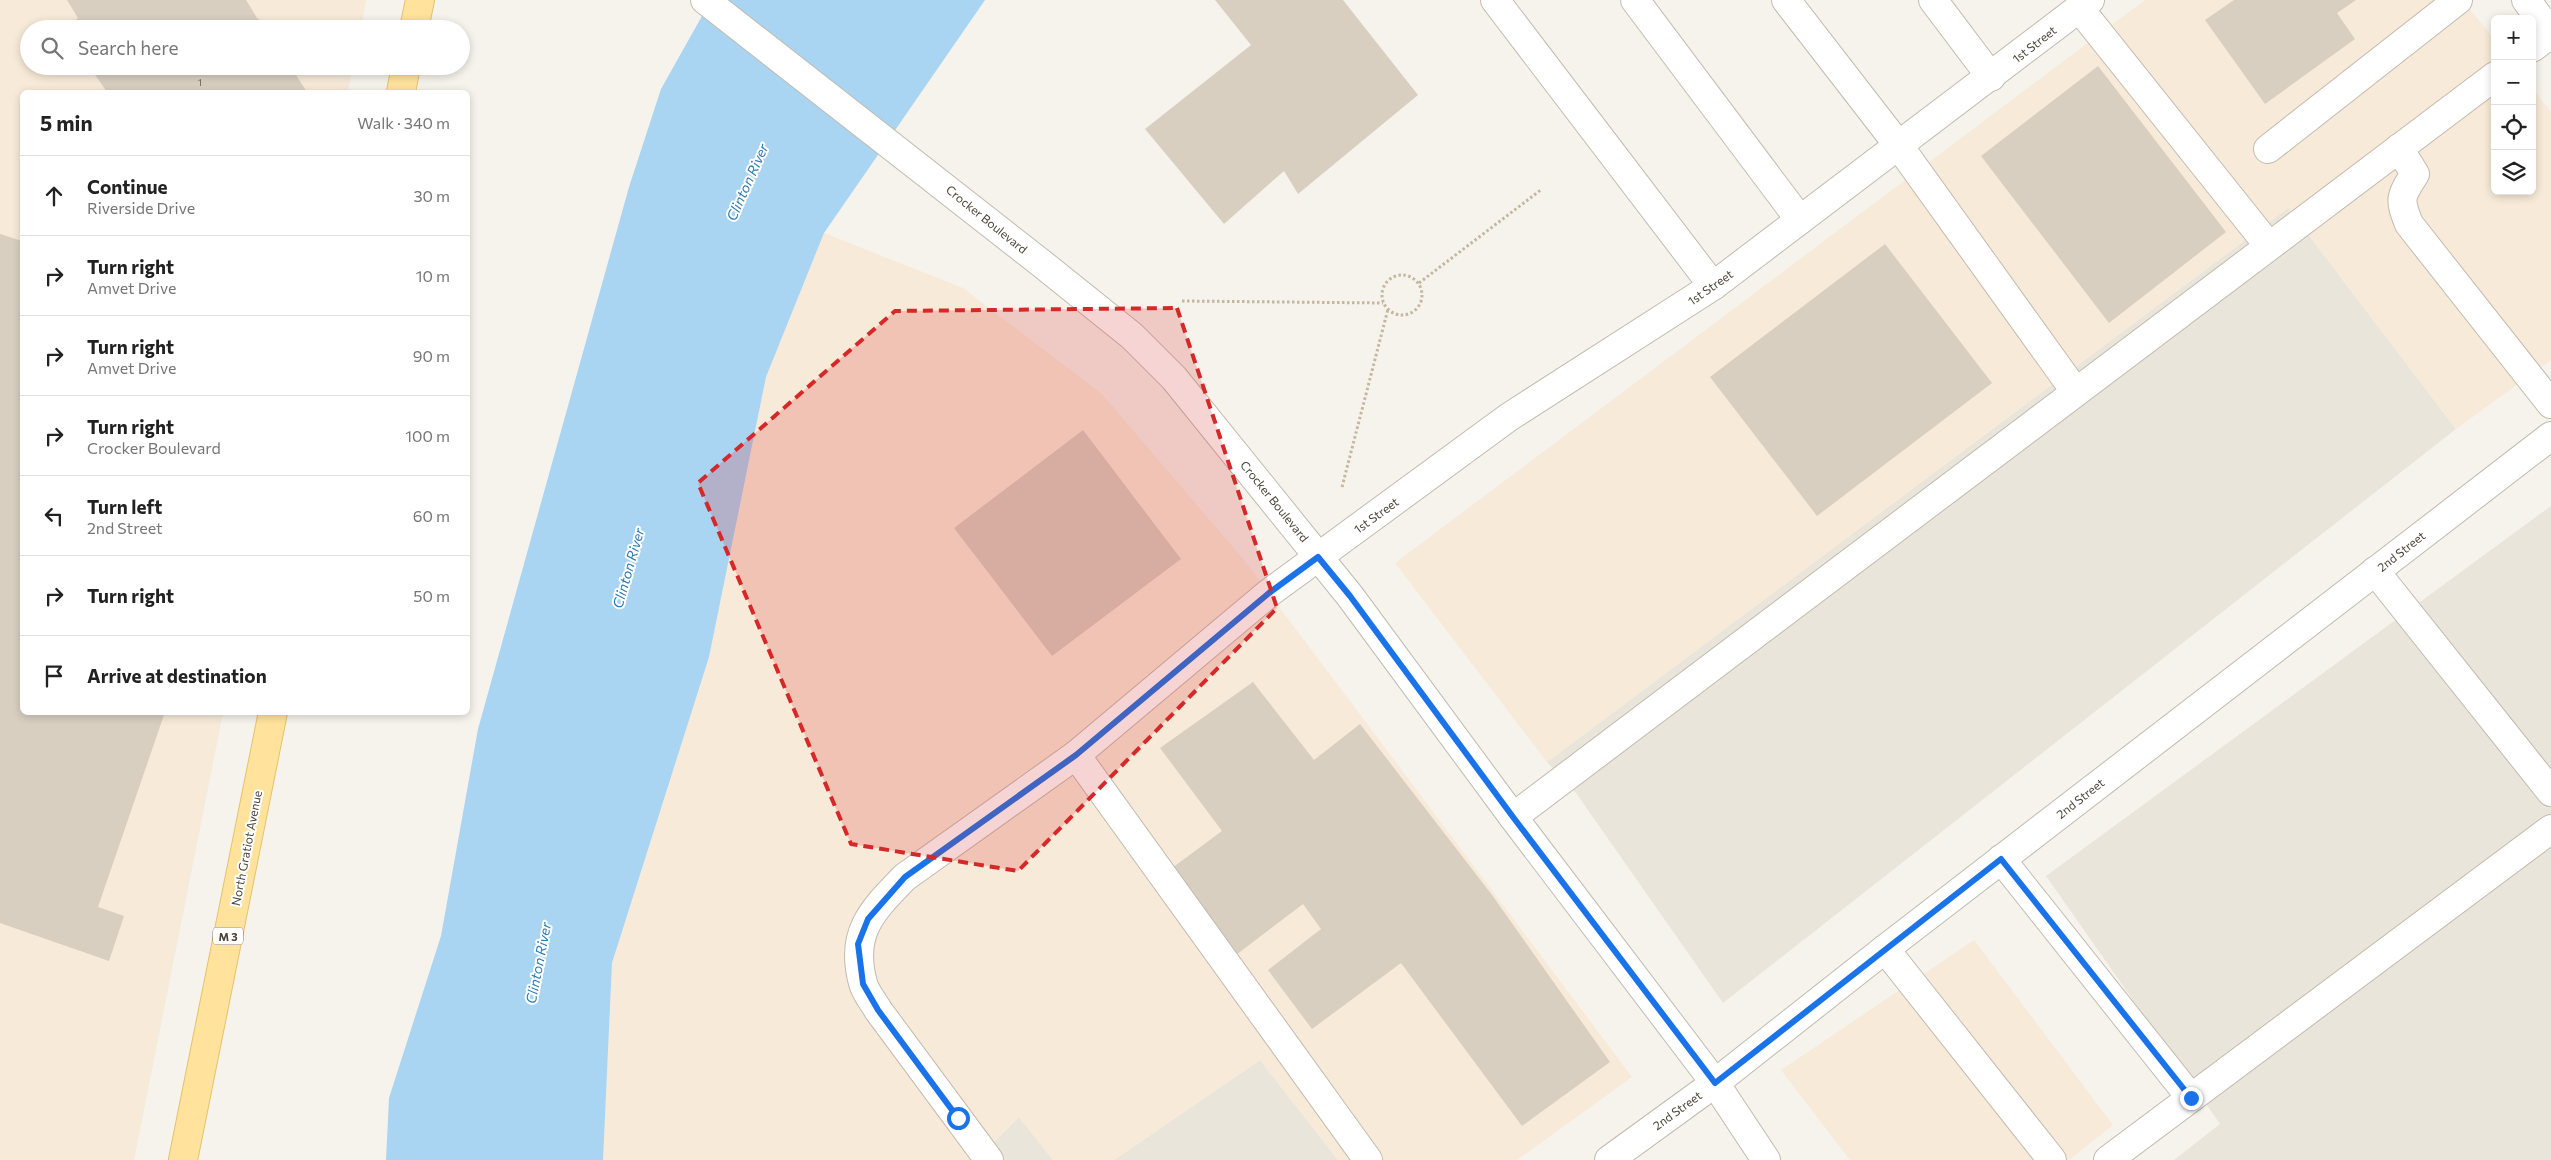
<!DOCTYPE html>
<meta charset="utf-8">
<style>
body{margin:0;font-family:Commissioner,sans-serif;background:#f2f2f2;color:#222}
.controls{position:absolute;right:15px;top:15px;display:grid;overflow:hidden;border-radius:8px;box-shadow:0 2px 8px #0003}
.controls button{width:45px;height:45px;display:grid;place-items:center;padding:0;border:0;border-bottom:1px solid #e0e0e0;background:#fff;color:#222;font:25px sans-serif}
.stop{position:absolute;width:15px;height:15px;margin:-11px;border:4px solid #1a73e8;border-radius:50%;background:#fff}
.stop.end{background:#1a73e8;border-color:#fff;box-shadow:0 1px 5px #0008}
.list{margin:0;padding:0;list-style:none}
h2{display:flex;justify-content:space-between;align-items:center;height:65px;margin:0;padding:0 20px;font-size:21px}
h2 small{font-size:16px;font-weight:400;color:#767676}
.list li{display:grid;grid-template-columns:32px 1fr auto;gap:15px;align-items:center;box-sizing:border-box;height:80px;padding:0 20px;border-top:1px solid #e0e0e0}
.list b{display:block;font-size:19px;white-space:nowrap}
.list p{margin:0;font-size:16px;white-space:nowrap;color:#767676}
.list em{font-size:16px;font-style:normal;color:#767676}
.icon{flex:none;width:28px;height:28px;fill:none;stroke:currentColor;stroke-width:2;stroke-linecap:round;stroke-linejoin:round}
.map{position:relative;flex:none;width:2551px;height:1160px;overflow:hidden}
.search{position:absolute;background:#fff;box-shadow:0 2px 8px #0003;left:20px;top:20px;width:450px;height:55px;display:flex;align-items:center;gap:12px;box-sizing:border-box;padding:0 18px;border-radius:28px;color:#767676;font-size:19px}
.panel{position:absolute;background:#fff;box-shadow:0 2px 8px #0003;left:20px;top:90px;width:450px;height:625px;border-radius:8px}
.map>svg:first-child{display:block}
</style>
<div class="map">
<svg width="2551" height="1160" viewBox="0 0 2551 1160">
<rect width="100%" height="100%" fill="#f6f3ec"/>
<g fill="#eae5da">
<path d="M2288,208L2456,429L1723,1003L1576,793L1547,762Z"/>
<path d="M2551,506V1160H2174L2220,1124L2046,876Z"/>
<path d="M1260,1060L1338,1160H1114Z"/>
<path d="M1019,1117L1053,1160H976Z"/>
</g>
<g fill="#f7ead8">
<path d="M0,0H366L361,29H29V66H353L348,92H22V712L223,713L134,1160H0Z"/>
<path d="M2145,0H2463L2495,41V191H2532V88L2551,112V360L2456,429L2288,208L1547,762L1395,563Z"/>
<path d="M824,233L963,288L1102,394L1244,560L1632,1077L1517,1160H1338L1260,1060L1114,1160H1053L1019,1117L976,1160H603L612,963L709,657L766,377Z"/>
<path d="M1974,940L2113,1125L2069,1160H1850L1781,1070Z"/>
</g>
<path fill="#a9d4f2" d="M711,0H985L824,233L766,377L709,657L612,963L603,1160H386L389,1098L441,936L478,729L629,187L661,89Z"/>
<g fill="#d8cfc1">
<path d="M67,0H246L257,18L266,24L267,29H65L78,18Z"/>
<path d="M1215,0H1343L1418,95L1298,194L1284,171L1224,224L1145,129L1251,45Z"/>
<path d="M2234,0H2356L2337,13L2355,39L2265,104L2205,20Z"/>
<path d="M89,66H293L294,72L307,92H107Z"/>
<path d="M2098,66L2226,232L2109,323L1981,156Z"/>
<path d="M0,234L22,241V712H165L98,907L124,916L109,961L0,923Z"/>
<path d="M1885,244L1992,383L1817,516L1710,377Z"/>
<path d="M1083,430L1181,559L1052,656L954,528Z"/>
<path d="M1253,682L1314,760L1360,724L1492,895L1610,1062L1522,1126L1401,963L1312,1029L1268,970L1321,929L1303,904L1236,955L1172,868L1222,831L1160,748Z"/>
</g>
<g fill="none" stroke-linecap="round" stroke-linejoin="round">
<defs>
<g id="minor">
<path d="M705,0L1041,263L1132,336L1174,378L1350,596L1513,817L1715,1083L1766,1160"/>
<path d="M1495,0L1713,286"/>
<path d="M1635,0L1800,220"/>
<path d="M1786,0L1899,146L2075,391"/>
<path d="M1933,0L1991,77"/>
<path d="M2526,0L2551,33"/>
<path d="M2079,8L2269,246"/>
<path d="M2532,48L2551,34"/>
<path d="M2399,148L2415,174C2400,197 2399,199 2409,224L2551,404"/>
<path d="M2268,149L2458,0"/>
<path d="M2375,571L2551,792"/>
<path d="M1076,755L1368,1160"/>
<path d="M1513,817L2495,76"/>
<path d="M2001,859L2191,1098"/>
<path d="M1885,949L2052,1160"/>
<path d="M989,1160L878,1010C873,1001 865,992 863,983C849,932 873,910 905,877L1076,755L1269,593L1509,417L1713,286L2090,0"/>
<path d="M1609,1160L1715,1083L1885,949L2551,436"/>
<path d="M2108,1160L2551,829"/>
</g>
<g id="major">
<path d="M414,29L420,0"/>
<path d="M401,92L406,66"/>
<path d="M183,1160L273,712"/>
</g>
</defs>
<use href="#minor" stroke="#c2bbae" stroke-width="30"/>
<use href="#major" stroke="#e6c16a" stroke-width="30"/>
<g stroke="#c4b79f" stroke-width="3" stroke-dasharray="2.5 2.5" stroke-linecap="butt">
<circle cx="1402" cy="295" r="20"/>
<path d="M1419,283L1542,189"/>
<path d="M1182,301L1383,303"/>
<path d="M1342,487L1388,309"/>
</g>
<use href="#minor" stroke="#fff" stroke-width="28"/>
<use href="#major" stroke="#ffe39c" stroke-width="28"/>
</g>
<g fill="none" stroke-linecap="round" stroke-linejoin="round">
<path stroke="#1a73e8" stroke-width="6" d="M958,1118L878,1010L863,984L858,944L868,919L905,877L1076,755L1269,593L1318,557L1350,596L1513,817L1715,1083L2001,859L2191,1098"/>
</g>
<path fill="#d62828" fill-opacity="0.2" stroke="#d62828" stroke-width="4" stroke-dasharray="10 6" stroke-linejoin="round" d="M1177,308L1277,608L1018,871L851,844L698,483L895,311Z"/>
<g text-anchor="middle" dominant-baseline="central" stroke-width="4" stroke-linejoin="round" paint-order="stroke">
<g font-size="10" fill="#6e675b">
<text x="200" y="82">1</text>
</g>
<rect fill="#fff" stroke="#817c74" stroke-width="1" x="213" y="927.5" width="30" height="17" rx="4"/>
<g font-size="11" font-weight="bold" fill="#4b4439">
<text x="228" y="936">M 3</text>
</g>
<g font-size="12" fill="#4b4439" stroke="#fff">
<text transform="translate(2034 44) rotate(-38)">1st Street</text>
<text transform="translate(987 219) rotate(39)">Crocker Boulevard</text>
<text transform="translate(1710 287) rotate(-35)">1st Street</text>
<text transform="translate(1275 501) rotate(51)">Crocker Boulevard</text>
<text transform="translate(1376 515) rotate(-36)">1st Street</text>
<text transform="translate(2401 551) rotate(-38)">2nd Street</text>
<text transform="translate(2080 798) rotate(-38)">2nd Street</text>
<text transform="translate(246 848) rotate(-79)">North Gratiot Avenue</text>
<text transform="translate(1677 1110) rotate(-36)">2nd Street</text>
</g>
<g font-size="14" font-style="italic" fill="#2e7ab2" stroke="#fff">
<text transform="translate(747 182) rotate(-66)">Clinton River</text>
<text transform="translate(628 568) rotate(-74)">Clinton River</text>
<text transform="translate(538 963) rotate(-79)">Clinton River</text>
</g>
</g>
</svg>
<div class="controls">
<button>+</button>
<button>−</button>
<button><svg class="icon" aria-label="locate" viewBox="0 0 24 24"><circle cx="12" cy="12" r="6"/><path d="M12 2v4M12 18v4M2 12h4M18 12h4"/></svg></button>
<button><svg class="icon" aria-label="layers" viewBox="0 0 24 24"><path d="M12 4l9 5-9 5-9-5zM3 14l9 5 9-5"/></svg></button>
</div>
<div class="stop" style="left:958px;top:1118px"></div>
<div class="stop end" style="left:2191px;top:1098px"></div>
<div class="search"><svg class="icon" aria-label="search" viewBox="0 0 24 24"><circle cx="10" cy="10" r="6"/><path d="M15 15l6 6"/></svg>Search here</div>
<section class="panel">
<h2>5 min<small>Walk · 340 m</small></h2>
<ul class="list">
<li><svg class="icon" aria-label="ahead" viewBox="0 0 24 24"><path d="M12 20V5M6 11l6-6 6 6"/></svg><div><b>Continue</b><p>Riverside Drive</p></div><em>30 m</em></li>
<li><svg class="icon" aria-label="right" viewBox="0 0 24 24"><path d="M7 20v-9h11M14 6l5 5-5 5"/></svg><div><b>Turn right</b><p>Amvet Drive</p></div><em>10 m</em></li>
<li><svg class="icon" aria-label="right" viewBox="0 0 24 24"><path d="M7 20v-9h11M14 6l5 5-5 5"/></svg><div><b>Turn right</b><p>Amvet Drive</p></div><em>90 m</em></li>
<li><svg class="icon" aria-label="right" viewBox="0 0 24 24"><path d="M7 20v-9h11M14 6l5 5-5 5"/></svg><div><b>Turn right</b><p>Crocker Boulevard</p></div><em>100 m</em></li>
<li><svg class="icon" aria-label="left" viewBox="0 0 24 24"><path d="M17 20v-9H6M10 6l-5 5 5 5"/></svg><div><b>Turn left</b><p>2nd Street</p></div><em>60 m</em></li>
<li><svg class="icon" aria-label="right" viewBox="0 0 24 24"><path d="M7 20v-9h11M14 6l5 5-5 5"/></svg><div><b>Turn right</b></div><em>50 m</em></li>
<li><svg class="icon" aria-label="arrive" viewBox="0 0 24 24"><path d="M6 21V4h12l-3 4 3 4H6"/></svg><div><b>Arrive at destination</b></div></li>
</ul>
</section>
</div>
